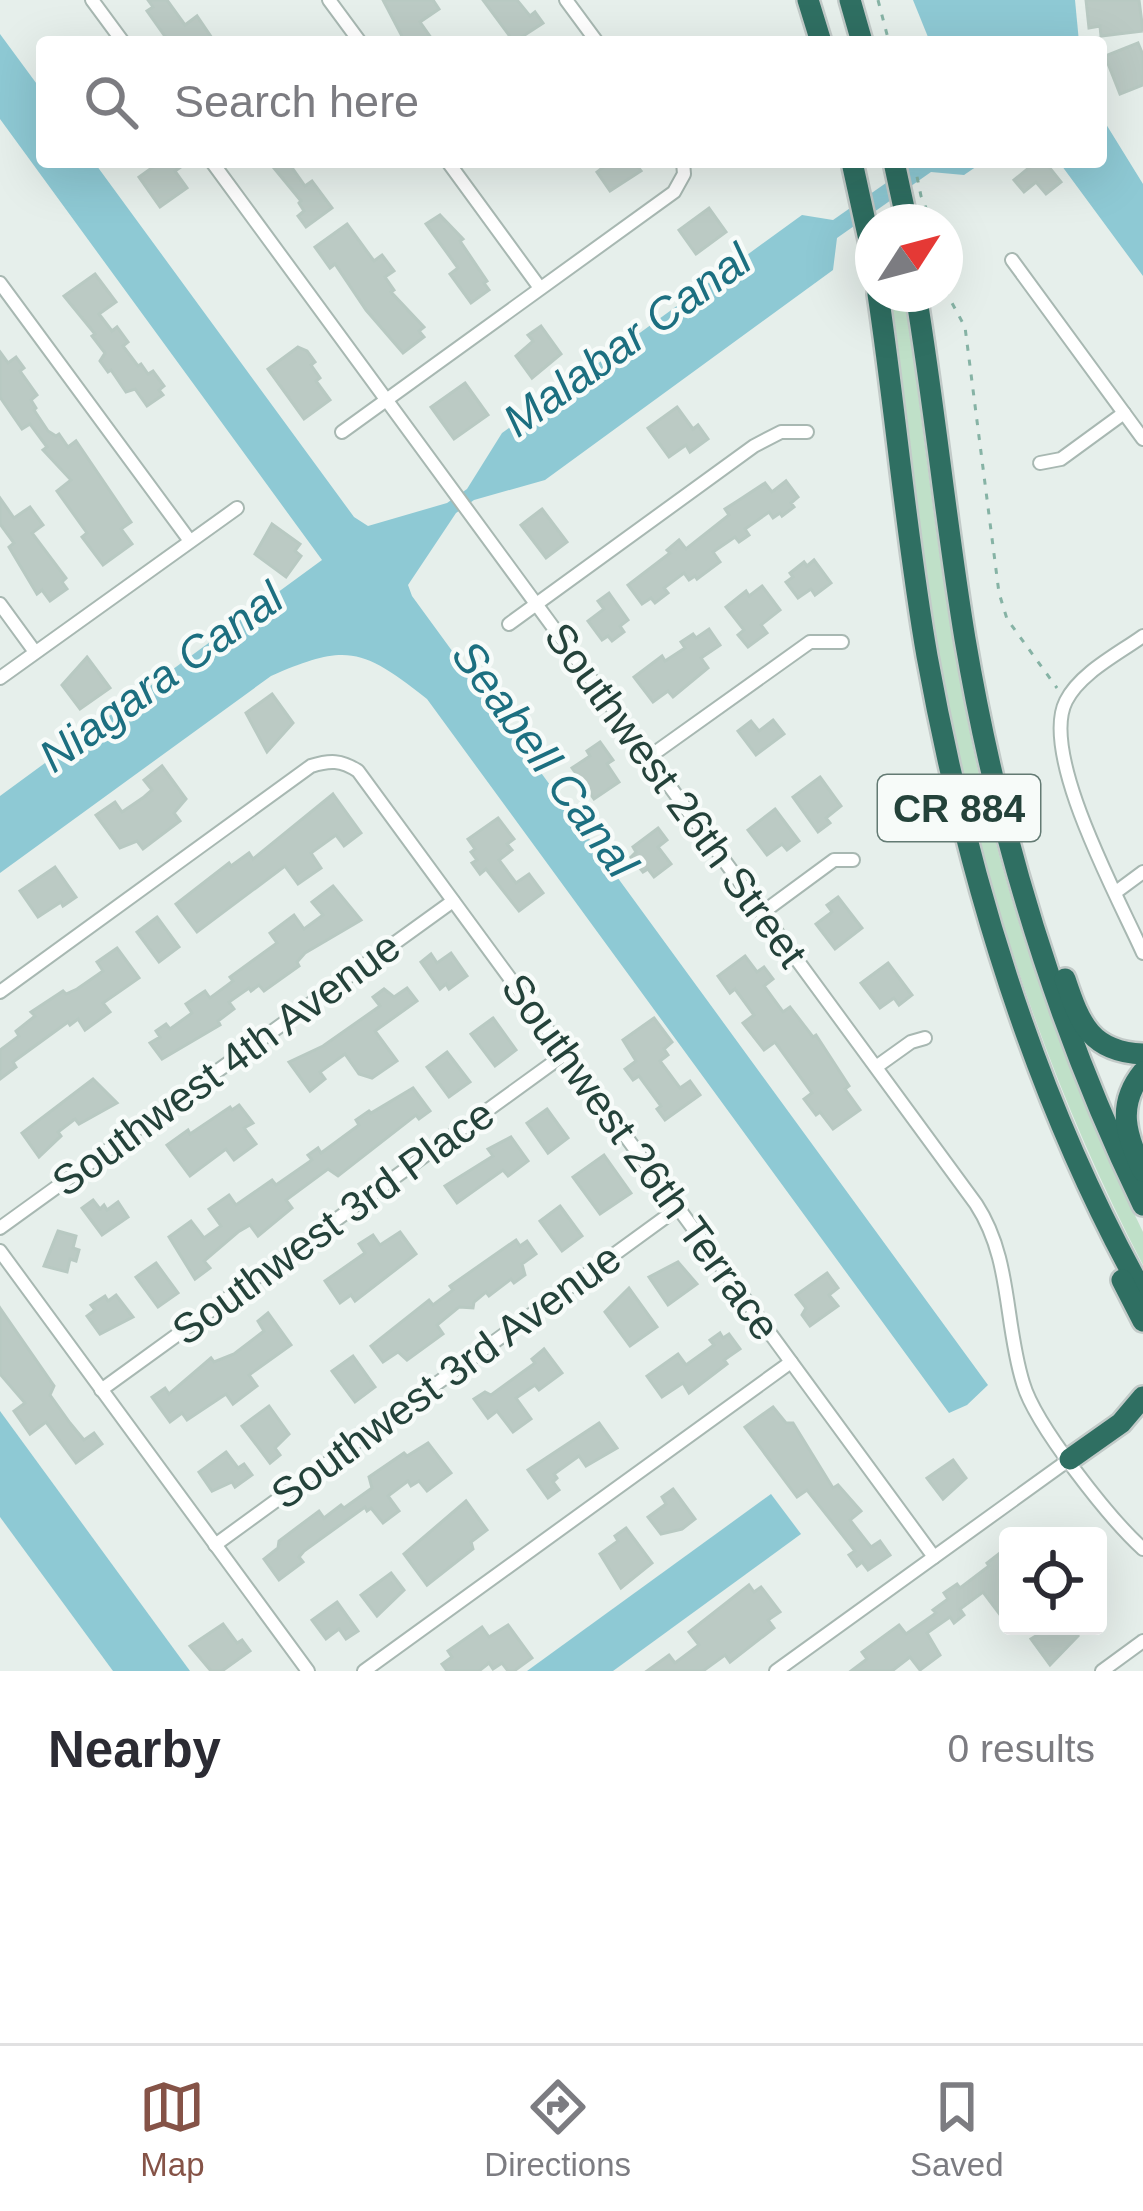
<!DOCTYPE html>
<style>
body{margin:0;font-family:Arial,sans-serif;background:#f2f2f3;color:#2b2b33}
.controls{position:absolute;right:36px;bottom:36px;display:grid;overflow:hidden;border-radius:12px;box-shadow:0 12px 48px #0002}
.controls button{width:108px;height:108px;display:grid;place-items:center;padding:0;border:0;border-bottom:3px solid #e1e1e2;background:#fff;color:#2b2b33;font:60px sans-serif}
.compass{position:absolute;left:855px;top:204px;width:108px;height:108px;border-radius:50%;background:#fff;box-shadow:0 12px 48px #0002;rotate:54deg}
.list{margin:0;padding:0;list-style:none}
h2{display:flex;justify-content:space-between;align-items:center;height:156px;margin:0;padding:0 48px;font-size:51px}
h2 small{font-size:39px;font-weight:400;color:#7c7c81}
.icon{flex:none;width:66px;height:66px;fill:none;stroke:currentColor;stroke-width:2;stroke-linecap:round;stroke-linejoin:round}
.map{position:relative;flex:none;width:1143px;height:1671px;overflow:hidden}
.search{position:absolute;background:#fff;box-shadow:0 12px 48px #0002;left:36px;right:36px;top:36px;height:132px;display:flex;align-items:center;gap:30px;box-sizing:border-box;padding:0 42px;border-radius:12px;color:#7c7c81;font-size:45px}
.sheet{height:372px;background:#fff}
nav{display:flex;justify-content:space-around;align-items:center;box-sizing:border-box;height:168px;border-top:3px solid #e1e1e2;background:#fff;font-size:33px;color:#7c7c81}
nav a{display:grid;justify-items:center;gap:6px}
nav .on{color:#855347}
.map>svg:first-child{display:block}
</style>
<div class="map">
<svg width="1143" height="1671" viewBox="0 0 1143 1671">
<rect width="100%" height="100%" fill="#e6efeb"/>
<path fill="#bfe0c8" d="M890,294H905C927,453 943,614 978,770C1014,930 1071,1085 1143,1232V1265C1052,1091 987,901 949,708C922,572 911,432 890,294Z"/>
<g fill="#8ec9d4">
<path d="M913,0H1075L1079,42H930Z"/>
<path d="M0,34L42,91V162H94L354,517L368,526L447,503L467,489L502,433L802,215L833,220L916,162H983L964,175L931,172L837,238L833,270L545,480L474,500L456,513L408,585L412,596L988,1385L967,1405L949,1413L427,699C362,648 347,643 271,676L0,873V796L322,560L0,119Z"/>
<path d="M1101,116L1143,184V276L1059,162H1101Z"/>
<path d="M0,1411L190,1671H113L0,1517Z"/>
<path d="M771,1494L801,1534L613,1671H527Z"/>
</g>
<g fill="#bbcac4" stroke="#b8c9c2" stroke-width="3">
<path d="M148,0H167L185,25L197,16L212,38L206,42H169L147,11L153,7Z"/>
<path d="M383,0H433L439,9L420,22L434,42H405Z"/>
<path d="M483,0H517L530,16L535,12L543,23L514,42Z"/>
<path d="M1086,0H1139L1143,31L1101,36L1100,26L1089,28Z"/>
<path d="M1138,43L1143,55V85L1120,94L1105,56Z"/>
<path d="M160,162H188L175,171L187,188L160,207L139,177Z"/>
<path d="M269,162H288L305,186L312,181L332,208L306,227L298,216L304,211L299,203L301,201Z"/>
<path d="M610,162H634L641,171L610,191L597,172Z"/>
<path d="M1036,162H1045L1061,182L1046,194L1036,182L1024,192L1014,180Z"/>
<path d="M709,208L726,232L696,254L679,230Z"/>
<path d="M440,215L463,239L460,241L487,281L484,283L489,290L471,303L450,274L458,268L426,224Z"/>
<path d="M347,224L374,261L382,255L394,271L385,277L394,290L391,292L424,327L419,331L424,337L403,353L366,310L335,264L330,268L315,247Z"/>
<path d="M95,274L116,302L99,314L112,331L117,327L128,342L123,346L138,366L141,364L148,374L153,371L164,386L159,390L163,395L147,406L135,389L126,392L111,370L108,372L100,361L105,353L92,336L95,334L64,296Z"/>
<path d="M541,326L561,354L532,378L516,356L533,341L528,335Z"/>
<path d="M298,347L307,351L315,362L311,365L320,378L316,381L330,400L304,419L268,369Z"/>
<path d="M0,352L8,363L16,357L24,368L20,371L37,395L31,400L36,408L34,410L48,431L56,436L59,434L68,447L76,441L131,522L121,529L132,544L103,565L82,537L87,533L57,491L71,480L43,450L47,447L30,424L22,429L0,397Z"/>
<path d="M465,383L488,415L454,439L431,407Z"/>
<path d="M677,407L693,429L698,425L708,439L690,452L686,445L669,457L648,428Z"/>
<path d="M786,481L798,497L791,503L794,507L782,516L780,513L773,518L769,512L745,529L749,535L739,542L735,537L713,552L720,562L697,579L695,576L689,580L684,573L664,588L668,593L655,603L651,598L642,604L628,585L670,553L667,550L679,540L686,549L729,515L725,509L739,500L765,483L772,492Z"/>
<path d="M0,498L14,518L30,507L43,525L32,533L66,578L62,582L67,589L50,601L42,590L37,594L9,547L14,543L0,524Z"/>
<path d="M542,509L567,542L546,558L521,525Z"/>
<path d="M272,524L300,544L295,551L301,556L286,577L255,554Z"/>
<path d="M814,560L831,583L815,595L811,589L798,598L786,582L793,577L790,573L804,562L807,566Z"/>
<path d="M762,586L780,610L761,625L767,633L748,647L738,635L744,630L726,607L746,591L749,596Z"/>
<path d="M609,593L628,620L620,626L624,632L612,641L608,636L602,640L588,621L604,609L598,601Z"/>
<path d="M709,629L720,645L701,658L708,668L673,697L668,691L653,702L634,677L662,656L665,661L685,648L681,642L693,634L696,638Z"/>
<path d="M87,657L110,688L80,709L62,685Z"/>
<path d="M272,694L293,723L267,752L246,713Z"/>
<path d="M773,720L784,734L756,755L738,731L751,721L759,731Z"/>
<path d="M600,742L613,760L607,764L619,782L594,799L572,768L590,756L587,751Z"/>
<path d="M162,766L186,799L174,813L180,821L143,849L137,841L120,848L96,815L115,802L122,812L144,797L152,790L144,780Z"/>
<path d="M820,777L841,806L826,818L830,823L818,832L793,797Z"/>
<path d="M333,794L361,833L344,846L336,835L311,853L321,868L298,884L285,866L197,932L176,904L229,863L231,866L249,853L253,859Z"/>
<path d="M775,809L799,841L787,850L782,844L767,855L748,830Z"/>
<path d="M498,818L514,839L507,844L512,850L499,860L516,883L529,874L543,893L519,911L486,869L480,874L472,863L477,860L471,852L475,849L468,839Z"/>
<path d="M658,828L667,840L658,847L671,864L654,877L648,869L643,872L631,857L636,852L633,847Z"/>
<path d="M55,867L76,897L63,906L61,902L38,917L20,891Z"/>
<path d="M333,886L361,920L305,953L297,962L299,966L264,991L259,985L251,991L249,988L229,1002L234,1009L218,1021L220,1025L162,1059L150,1043L160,1037L156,1031L166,1024L170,1029L192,1013L186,1004L199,995L205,991L210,998L233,981L230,977L277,943L270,933L294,915L304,929L323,915L312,902Z"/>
<path d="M838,897L862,928L835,949L816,924L832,912L827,905Z"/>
<path d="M157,917L179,947L159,962L137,932Z"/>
<path d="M117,948L139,978L103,1003L110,1012L85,1030L78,1019L70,1025L68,1022L13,1062L16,1067L0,1079V1050L19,1036L16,1031L35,1016L31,1012L63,991L66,994L77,989L103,971L97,962Z"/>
<path d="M451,953L467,976L449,989L446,984L440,989L421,962L431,954L437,963Z"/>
<path d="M745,956L757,972L764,967L773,979L764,986L783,1012L790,1007L813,1037L816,1035L849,1086L845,1089L860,1110L833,1129L820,1112L816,1115L804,1099L812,1093L775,1042L764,1050L743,1023L754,1015L735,989L730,993L718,976Z"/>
<path d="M888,963L912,995L899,1005L894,998L880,1008L861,983Z"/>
<path d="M407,988L417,1001L375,1031L397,1061L372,1078L359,1074L345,1054L320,1072L325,1079L310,1091L289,1062L323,1046L380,1006L373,997L384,989L394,997Z"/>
<path d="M493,1018L516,1050L495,1066L471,1034Z"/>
<path d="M654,1018L672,1042L664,1049L668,1055L660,1061L680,1088L690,1081L700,1095L665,1120L657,1109L661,1106L639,1076L633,1080L625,1069L636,1061L623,1040Z"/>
<path d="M447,1052L470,1082L449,1097L427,1067Z"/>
<path d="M93,1079L117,1103L79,1124L75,1119L58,1132L61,1136L39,1157L22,1133Z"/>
<path d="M413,1088L430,1111L419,1119L416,1115L338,1176L328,1169L286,1200L292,1208L258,1236L250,1225L238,1232L204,1261L210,1268L195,1279L169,1237L191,1221L204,1238L221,1226L209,1209L229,1195L236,1205L272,1180L276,1185L312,1160L308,1155L318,1148L321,1153L359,1125L356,1120L369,1111L371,1113Z"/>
<path d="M239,1105L253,1123L244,1128L256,1144L234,1160L226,1149L190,1176L167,1145L188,1130L190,1134L230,1107L232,1110Z"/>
<path d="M547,1109L568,1138L548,1153L527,1123Z"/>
<path d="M511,1137L528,1161L508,1176L503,1170L457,1203L445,1186L493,1156L488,1149Z"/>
<path d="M604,1155L631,1193L600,1214L573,1177Z"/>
<path d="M93,1200L100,1209L104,1205L107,1210L118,1202L128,1217L102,1235L82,1208Z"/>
<path d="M560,1206L582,1236L562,1251L540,1221Z"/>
<path d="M58,1231L76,1236L73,1248L79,1250L76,1261L70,1259L67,1272L44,1266Z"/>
<path d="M400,1232L416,1254L355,1301L351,1295L340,1303L325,1281L365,1253L359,1244L373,1235L380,1245Z"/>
<path d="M516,1240L520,1246L527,1241L536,1254L522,1264L525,1275L514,1283L511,1279L489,1296L486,1292L474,1302L473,1308L459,1307L437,1325L443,1334L407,1360L398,1352L383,1362L371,1346L429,1300L433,1305L453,1290L450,1286Z"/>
<path d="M678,1262L697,1284L668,1305L649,1277Z"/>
<path d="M156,1263L178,1293L158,1307L136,1277Z"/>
<path d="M827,1273L838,1288L829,1295L838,1306L810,1326L802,1315L806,1308L796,1295Z"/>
<path d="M629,1288L657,1327L630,1346L605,1312Z"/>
<path d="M116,1295L133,1317L100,1334L87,1316L95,1310L91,1305L105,1296L108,1301Z"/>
<path d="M0,1308L54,1386L50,1395L70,1423L84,1440L94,1433L102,1444L76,1463L46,1422L30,1434L14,1411L25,1403L0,1374Z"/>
<path d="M268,1313L291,1345L249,1375L257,1386L233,1404L226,1394L187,1420L182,1413L170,1422L152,1397L165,1388L169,1394L211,1358L214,1362L234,1354L264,1331L258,1321Z"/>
<path d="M720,1333L723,1338L729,1334L740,1349L724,1360L727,1364L689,1393L683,1383L662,1397L647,1376L678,1354L686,1365L714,1345L710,1340Z"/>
<path d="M544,1349L562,1373L539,1390L535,1385L516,1398L531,1419L513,1432L497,1411L488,1418L474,1399L485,1392L491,1395L535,1363L532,1359Z"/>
<path d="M353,1356L375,1387L355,1402L332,1371Z"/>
<path d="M269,1406L289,1434L275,1448L280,1455L270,1463L242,1426Z"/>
<path d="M773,1407L786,1423H793L833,1488L838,1485L861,1511L850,1520L871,1547L880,1541L890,1555L868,1570L862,1562L857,1566L849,1555L855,1551L807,1490L797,1497L745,1427Z"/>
<path d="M599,1423L617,1448L586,1466L579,1456L554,1474L557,1478L553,1482L559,1490L548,1498L528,1470Z"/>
<path d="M428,1443L451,1473L427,1491L419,1481L411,1486L408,1481L388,1496L399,1511L383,1523L371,1508L367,1511L365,1507L304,1551L299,1557L303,1562L279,1580L264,1559L278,1548L279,1541L319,1511L324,1518L341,1505L344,1508L372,1488L369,1477L404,1453L407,1456Z"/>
<path d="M226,1452L238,1468L244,1464L252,1475L235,1487L232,1482L212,1491L199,1472Z"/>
<path d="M953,1460L966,1478L943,1499L927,1478Z"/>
<path d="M673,1489L695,1519L682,1529L661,1534L648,1517L666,1504L662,1497Z"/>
<path d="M466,1501L487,1530L471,1542L473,1549L427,1585L404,1554Z"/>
<path d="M626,1528L652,1563L621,1588L600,1554L618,1541L615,1536Z"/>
<path d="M1000,1553L1008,1565V1592L1002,1596L1008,1611L1001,1616L983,1592L960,1609L964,1615L954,1623L950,1617L927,1633L940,1655L920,1670L910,1657L892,1671H851L867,1659L862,1652L899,1625L906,1634L936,1613L933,1610L948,1599L944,1593L957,1584L960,1588L989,1566L987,1563Z"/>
<path d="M391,1573L404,1590L377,1616L361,1595Z"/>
<path d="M749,1585L754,1592L761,1587L780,1612L768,1620L774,1628L730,1662L725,1655L703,1671H647L669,1655L675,1663L699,1645L689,1632Z"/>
<path d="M337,1602L358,1631L346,1639L339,1629L326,1639L312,1620Z"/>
<path d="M223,1624L237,1643L242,1640L250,1651L222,1671H211L190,1646Z"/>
<path d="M508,1625L532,1658L514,1671H508L502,1663L493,1669L489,1663L479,1671H447L442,1664L452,1657L448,1651L482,1627L489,1637Z"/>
<path d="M1033,1626H1070L1078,1636L1050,1665L1031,1639L1039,1634Z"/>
</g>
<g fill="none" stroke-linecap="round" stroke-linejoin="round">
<defs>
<g id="street">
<path d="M92,0L123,42"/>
<path d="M329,0L360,42"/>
<path d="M566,0L597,42"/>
<path d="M212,162L976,1204C1012,1259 1004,1322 1023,1383C1035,1425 1110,1519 1143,1549"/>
<path d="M448,162L540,288"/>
<path d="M1012,260L1143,439"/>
<path d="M0,283L190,541"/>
<path d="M342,432L674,192L684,174L683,162"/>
<path d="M1040,463L1061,459L1124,413"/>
<path d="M0,604L35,652"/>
<path d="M509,624L754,446L781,432H807"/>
<path d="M1143,636C1118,654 1080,673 1066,701C1039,754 1119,899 1143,953"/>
<path d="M0,678L237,508"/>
<path d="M649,757L810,642H842"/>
<path d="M1116,892L1143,872"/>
<path d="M762,913L834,860H853"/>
<path d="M0,992L311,766C330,760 341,760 358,771L934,1557"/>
<path d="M876,1067L911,1042L925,1038"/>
<path d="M0,1228L453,901"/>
<path d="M0,1251L308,1671"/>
<path d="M101,1390L565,1054"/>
<path d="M215,1545L678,1208"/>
<path d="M364,1671L791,1362"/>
<path d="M776,1671L1070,1459"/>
<path d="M1102,1671L1143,1641"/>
</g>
<g id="highway">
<path d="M808,0L821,42"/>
<path d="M850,0L862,42"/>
<path d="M852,162L873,258"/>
<path d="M894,162L907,222"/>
<path d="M878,294C896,414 906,536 927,656C967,875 1034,1098 1143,1293"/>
<path d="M916,294C935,409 946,524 965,639C998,834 1057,1027 1143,1205"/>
<path d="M1065,979C1080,1024 1091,1052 1143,1054"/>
<path d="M1143,1072C1116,1105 1126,1136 1143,1171"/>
<path d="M1122,1280L1143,1321"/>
<path d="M1070,1459L1121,1423L1143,1397"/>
</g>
</defs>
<use href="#street" stroke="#a8b8b2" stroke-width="16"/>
<use href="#highway" stroke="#c2cac8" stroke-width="26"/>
<g stroke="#86b3a5" stroke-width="3" stroke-dasharray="6 9" stroke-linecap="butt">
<path d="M878,0L889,42"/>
<path d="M914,162L921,196L932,222"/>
<path d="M945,290L965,327L999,593L1007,619L1057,688"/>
</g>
<use href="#street" stroke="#fff" stroke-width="12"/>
<use href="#highway" stroke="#2f6f62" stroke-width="21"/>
</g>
<g text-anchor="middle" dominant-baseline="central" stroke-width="9" stroke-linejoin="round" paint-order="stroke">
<rect fill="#f7fbf9" stroke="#637a73" stroke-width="3" x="878" y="775" width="162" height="66" rx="9"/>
<g font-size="39" font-weight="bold" fill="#24423a">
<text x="959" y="808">CR 884</text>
</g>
<g font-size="42" fill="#24423a" stroke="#f7fbf9">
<text transform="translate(676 795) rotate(54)">Southwest 26th Street</text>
<text transform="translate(226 1064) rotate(-36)">Southwest 4th Avenue</text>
<text transform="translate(641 1157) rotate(54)">Southwest 26th Terrace</text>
<text transform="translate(333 1222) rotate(-36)">Southwest 3rd Place</text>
<text transform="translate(446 1376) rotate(-36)">Southwest 3rd Avenue</text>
</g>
<g font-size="45" font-style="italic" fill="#1c6f80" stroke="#f7fbf9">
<text transform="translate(627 340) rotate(-36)">Malabar Canal</text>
<text transform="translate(161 677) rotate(-36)">Niagara Canal</text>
<text transform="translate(545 759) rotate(54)">Seabell Canal</text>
</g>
</g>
</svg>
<div class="controls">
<button><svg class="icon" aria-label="locate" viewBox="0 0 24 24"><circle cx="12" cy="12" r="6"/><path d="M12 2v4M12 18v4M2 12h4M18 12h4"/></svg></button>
</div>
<svg class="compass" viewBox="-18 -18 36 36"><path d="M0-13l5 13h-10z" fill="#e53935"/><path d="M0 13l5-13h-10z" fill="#7c7c81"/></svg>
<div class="search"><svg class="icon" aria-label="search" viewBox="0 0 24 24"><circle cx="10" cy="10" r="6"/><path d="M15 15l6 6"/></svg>Search here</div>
</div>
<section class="sheet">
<h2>Nearby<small>0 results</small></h2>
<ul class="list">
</ul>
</section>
<nav>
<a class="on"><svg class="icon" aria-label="map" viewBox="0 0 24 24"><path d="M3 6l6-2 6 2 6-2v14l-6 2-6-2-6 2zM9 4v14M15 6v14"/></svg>Map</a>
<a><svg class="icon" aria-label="directions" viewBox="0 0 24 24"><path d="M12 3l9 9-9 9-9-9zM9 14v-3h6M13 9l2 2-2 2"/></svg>Directions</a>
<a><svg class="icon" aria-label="saved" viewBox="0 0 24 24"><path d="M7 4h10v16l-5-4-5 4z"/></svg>Saved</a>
</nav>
